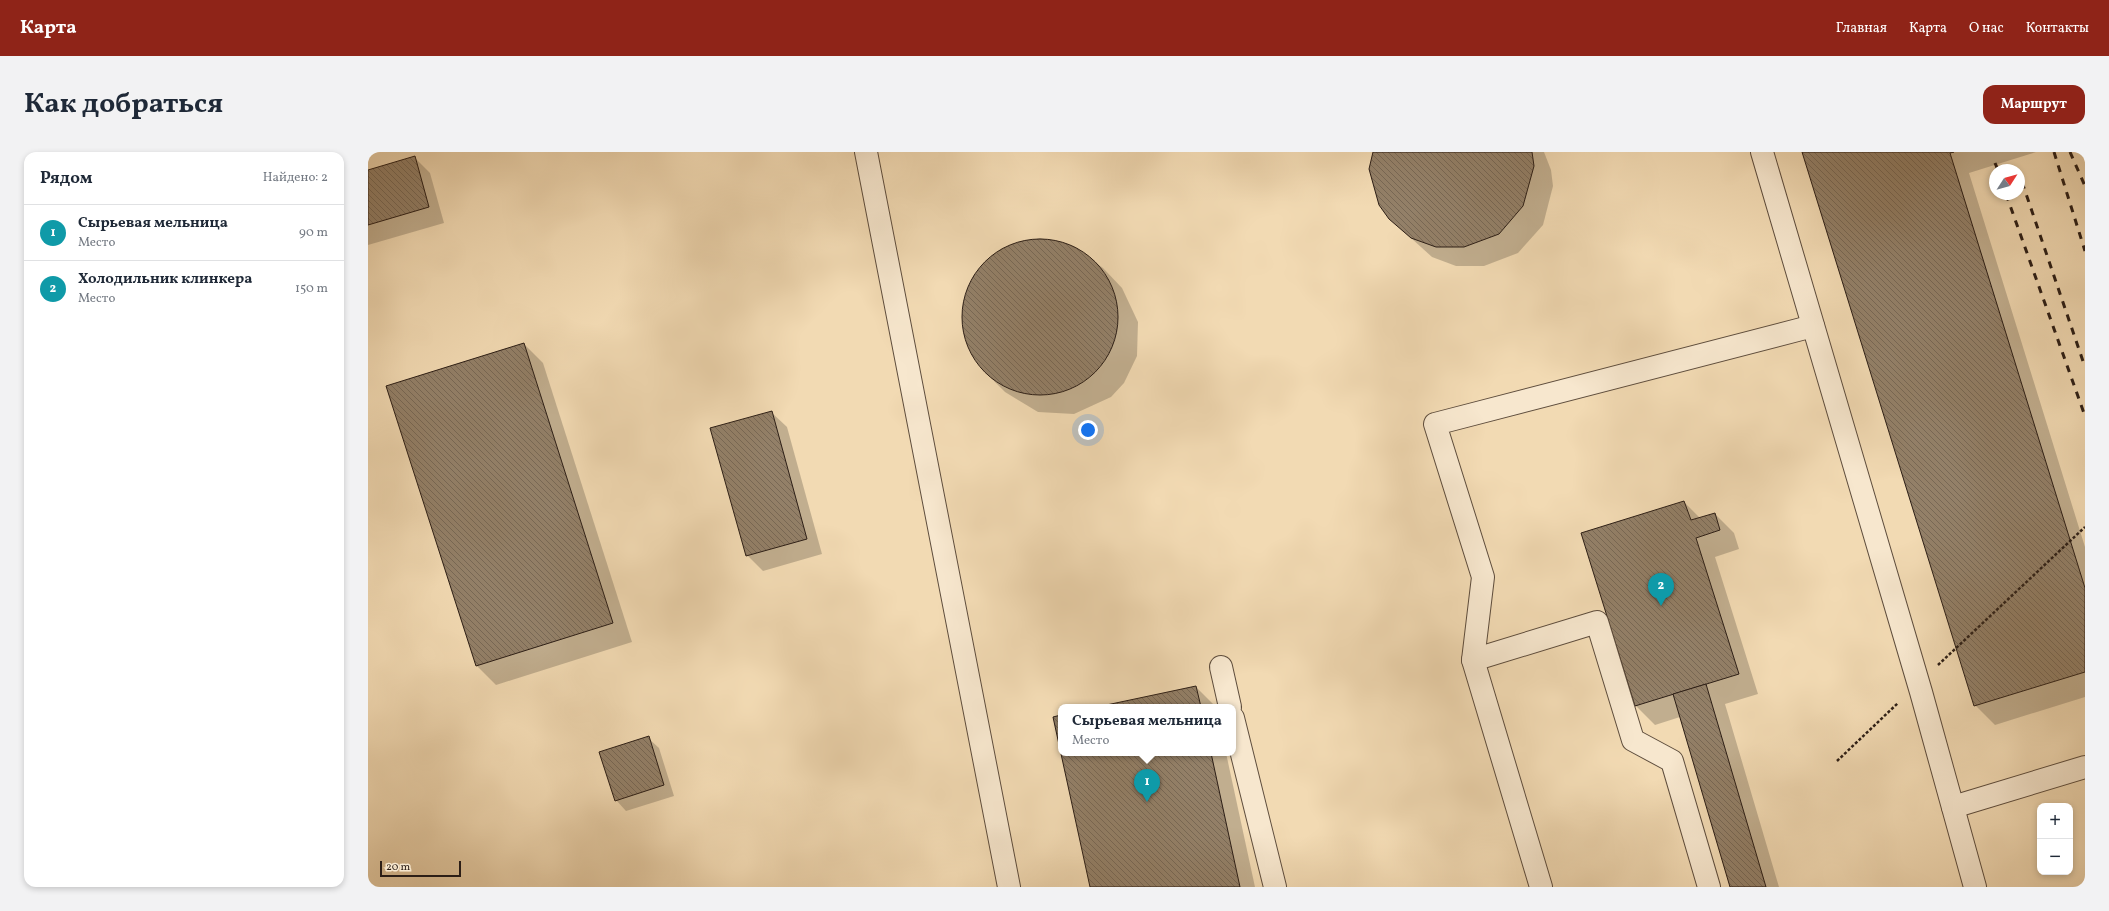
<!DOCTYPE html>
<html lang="ru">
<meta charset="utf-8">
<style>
body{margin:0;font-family:Vollkorn,serif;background:#f2f2f3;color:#1f2937}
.controls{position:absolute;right:12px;bottom:12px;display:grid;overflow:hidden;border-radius:8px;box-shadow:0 2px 6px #0003}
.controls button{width:36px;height:36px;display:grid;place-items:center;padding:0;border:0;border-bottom:1px solid #e0e1e3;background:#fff;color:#1f2937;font:20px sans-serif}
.compass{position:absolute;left:1621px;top:12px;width:36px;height:36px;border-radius:50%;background:#fff;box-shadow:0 2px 6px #0003;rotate:54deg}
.scale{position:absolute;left:12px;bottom:10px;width:81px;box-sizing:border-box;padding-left:4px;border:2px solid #2c1e16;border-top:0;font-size:11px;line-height:14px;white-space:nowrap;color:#2c1e16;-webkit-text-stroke:3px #f7e7ce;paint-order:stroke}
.you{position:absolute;left:720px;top:278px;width:14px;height:14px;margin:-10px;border:3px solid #fff;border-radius:50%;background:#1a73e8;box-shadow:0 0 0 6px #1a73e833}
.badge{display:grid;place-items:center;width:26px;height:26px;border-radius:50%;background:#8f2418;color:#fff;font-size:13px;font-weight:700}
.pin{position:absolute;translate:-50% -33px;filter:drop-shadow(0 1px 2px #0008)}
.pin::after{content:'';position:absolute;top:21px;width:14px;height:12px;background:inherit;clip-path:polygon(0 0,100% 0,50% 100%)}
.popup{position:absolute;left:690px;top:552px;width:178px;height:52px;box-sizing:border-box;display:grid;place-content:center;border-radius:8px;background:#fff;filter:drop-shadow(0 1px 3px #0005);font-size:13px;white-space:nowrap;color:#747a83}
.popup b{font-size:15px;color:#1f2937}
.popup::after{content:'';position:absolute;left:50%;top:100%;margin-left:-8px;border:8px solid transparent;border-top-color:#fff}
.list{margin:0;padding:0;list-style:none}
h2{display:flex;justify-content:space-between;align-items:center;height:52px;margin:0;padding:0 16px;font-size:17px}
h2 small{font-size:13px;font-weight:400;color:#747a83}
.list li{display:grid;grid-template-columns:26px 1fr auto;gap:12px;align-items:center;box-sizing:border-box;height:56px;padding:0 16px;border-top:1px solid #e0e1e3}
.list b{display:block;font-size:15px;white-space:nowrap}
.list p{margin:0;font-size:13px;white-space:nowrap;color:#747a83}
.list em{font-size:13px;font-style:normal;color:#747a83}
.map{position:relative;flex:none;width:1717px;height:735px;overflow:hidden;border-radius:12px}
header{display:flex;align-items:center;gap:24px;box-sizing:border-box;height:56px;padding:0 20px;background:#8f2418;color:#fff}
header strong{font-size:19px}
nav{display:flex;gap:22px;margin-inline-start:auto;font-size:14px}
.intro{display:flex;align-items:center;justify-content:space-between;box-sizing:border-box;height:96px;padding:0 24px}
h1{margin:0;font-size:28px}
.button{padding:10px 18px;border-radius:12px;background:#8f2418;color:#fff;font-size:14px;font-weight:700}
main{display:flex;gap:24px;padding:0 24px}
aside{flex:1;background:#fff;border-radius:12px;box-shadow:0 2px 6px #0003}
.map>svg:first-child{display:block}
</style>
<header>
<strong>Карта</strong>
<nav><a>Главная</a><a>Карта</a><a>О нас</a><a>Контакты</a></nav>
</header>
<div class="intro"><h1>Как добраться</h1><a class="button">Маршрут</a></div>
<main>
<aside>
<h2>Рядом<small>Найдено: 2</small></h2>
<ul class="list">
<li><span class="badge" style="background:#0f9aa8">1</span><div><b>Сырьевая мельница</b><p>Место</p></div><em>90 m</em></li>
<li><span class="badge" style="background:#0f9aa8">2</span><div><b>Холодильник клинкера</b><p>Место</p></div><em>150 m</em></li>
</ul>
</aside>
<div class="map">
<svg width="1717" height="735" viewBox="0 0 1717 735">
<defs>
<pattern id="building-back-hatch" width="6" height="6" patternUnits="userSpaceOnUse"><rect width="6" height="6" fill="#938068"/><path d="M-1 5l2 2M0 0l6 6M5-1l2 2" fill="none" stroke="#786855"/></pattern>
</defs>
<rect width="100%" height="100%" fill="#f2dab3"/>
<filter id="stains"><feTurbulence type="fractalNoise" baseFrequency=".005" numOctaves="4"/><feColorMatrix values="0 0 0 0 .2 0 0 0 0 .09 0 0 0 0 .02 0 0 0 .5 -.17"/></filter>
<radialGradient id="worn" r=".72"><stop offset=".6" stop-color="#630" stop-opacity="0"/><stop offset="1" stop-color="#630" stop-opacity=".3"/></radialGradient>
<g fill="#0003">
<path d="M1006,0H1176L1183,18L1185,34L1175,73L1150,101L1116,114H1088L1064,105L1022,67Z"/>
<path d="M1435,0H1668L1601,21L1717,395V545L1627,573L1607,553Z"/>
<path d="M46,5L62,21L76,71L0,93V19Z"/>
<path d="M672,86L706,94L735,116L754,136L770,170L769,204L756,231L743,245L706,262L670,260L637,240L617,220L602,198L597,184L595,152L605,124L623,104L634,96Z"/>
<path d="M156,192L175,211L264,490L128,533L109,514L20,235Z"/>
<path d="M403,260L419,275L454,402L395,419L379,403Z"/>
<path d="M1316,350L1332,366L1347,362L1366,381L1371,397L1347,405L1390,542L1357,552L1411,735H1363L1312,565L1287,573L1268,554L1214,382Z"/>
<path d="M828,535L848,555H734Z"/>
<path d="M280,586L291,596L306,644L258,659L248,648Z"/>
<path d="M694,601H858L887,735H723Z"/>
</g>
<g fill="url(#building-back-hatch)" stroke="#2c1e16">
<path d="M1005,0H1164L1166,14L1155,54L1131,82L1096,95H1068L1043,86L1021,67L1011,53L1001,17Z"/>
<path d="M1434,0H1586L1582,1L1717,436V520L1606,554Z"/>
<path d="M47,4L61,55L0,73V18Z"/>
<circle cx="672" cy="165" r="78"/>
<path d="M156,191L245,471L108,514L18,234Z"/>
<path d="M404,259L439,387L378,404L342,276Z"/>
<path d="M1316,349L1323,368L1347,361L1352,378L1328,386L1371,522L1267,554L1213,381Z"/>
<path d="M1338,532L1398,735H1362L1305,542Z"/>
<path d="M828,534L833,555H729Z"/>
<path d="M693,563V601H843L872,735H722L685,565Z"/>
<path d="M281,584L296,633L247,649L231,600Z"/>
</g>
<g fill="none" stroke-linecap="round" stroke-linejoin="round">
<defs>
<g id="minor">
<path d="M498,0L641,735"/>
<path d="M1394,0L1553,540L1607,735"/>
<path d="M1105,508L1229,470L1265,588L1304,609L1341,735"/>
<path d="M853,515L862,555"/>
<path d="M865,566L907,735"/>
<path d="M1585,655L1717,615"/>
<path d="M1173,735L1105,508L1115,425L1067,272L1445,174"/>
</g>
</defs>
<use href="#minor" stroke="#5e4d3d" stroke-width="24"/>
<g stroke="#2c1e16" stroke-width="2.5" stroke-dasharray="3 2" stroke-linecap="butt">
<path d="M1570,513L1717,375"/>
<path d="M1469,609L1530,551"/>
</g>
<use href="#minor" stroke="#f7e7ce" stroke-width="22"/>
<g stroke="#2c1e16" stroke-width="3" stroke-dasharray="7 7" stroke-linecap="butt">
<path d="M1686,0L1717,99"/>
<path d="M1702,0L1717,34"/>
<path d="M1627,11L1630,18"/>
<path d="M1654,30L1717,215"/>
<path d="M1638,42L1717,264"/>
</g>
</g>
<rect width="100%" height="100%" filter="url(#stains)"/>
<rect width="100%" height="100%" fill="url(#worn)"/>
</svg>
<div class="controls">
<button>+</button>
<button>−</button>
</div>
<svg class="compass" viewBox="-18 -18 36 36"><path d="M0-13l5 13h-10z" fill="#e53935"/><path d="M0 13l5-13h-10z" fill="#747a83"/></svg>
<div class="scale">20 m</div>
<div class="you"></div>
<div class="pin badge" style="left:779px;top:650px;background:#0f9aa8">1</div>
<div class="popup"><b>Сырьевая мельница</b>Место</div>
<div class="pin badge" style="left:1293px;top:454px;background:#0f9aa8">2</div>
</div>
</main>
